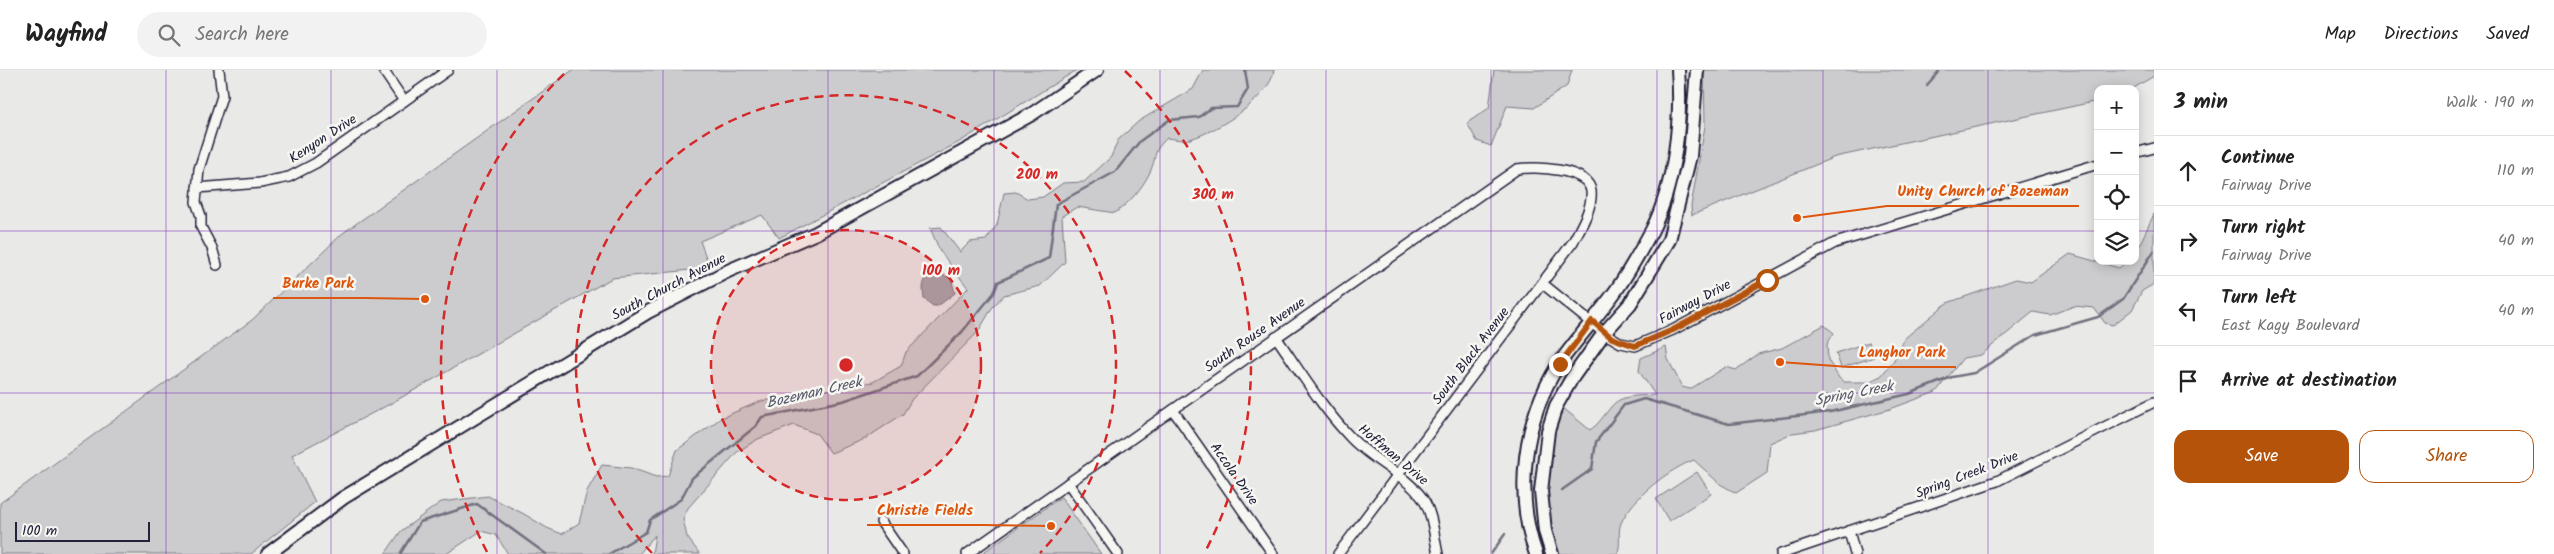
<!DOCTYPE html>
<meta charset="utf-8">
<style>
body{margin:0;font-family:Kalam,sans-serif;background:#f2f2f2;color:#222}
.controls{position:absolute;right:15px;top:15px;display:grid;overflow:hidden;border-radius:10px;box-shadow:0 2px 12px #0003}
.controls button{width:45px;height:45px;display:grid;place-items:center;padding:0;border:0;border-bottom:1px solid #e0e0e0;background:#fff;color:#222;font:25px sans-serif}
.scale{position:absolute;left:15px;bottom:12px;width:135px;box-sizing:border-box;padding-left:5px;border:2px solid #22223b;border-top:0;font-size:14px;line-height:18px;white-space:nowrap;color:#22223b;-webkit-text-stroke:4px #f6f6f2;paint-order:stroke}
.stop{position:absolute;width:15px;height:15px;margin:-11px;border:4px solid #b45309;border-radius:50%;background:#fff}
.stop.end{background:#b45309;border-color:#fff;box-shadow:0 1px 5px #0008}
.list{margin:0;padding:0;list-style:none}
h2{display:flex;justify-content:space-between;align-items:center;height:65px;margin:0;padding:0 20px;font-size:21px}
h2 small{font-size:16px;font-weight:400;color:#767676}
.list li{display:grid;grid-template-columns:32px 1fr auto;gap:15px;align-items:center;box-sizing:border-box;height:70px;padding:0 20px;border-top:1px solid #e0e0e0}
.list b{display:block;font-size:19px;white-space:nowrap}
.list p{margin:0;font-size:16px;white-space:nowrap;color:#767676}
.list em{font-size:16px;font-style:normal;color:#767676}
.actions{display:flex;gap:10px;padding:15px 20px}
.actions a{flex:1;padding:11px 0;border:1px solid #b45309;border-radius:15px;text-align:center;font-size:18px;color:#b45309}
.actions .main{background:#b45309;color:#fff}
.icon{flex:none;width:28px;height:28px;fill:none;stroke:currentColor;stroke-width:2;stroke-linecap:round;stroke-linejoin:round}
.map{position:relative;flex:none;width:2154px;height:484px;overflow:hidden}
header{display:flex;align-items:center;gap:30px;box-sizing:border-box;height:70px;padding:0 25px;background:#fff;border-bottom:1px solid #e0e0e0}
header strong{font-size:24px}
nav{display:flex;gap:28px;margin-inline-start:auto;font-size:18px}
.search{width:350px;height:45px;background:#f2f2f2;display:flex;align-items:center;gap:12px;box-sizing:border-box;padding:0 18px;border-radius:28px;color:#767676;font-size:19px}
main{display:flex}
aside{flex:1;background:#fff}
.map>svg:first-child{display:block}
</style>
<header>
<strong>Wayfind</strong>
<div class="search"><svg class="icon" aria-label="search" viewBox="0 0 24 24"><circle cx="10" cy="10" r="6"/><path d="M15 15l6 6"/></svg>Search here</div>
<nav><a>Map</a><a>Directions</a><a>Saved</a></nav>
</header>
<main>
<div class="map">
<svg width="2154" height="484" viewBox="0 0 2154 484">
<rect width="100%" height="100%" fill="#e9e9e7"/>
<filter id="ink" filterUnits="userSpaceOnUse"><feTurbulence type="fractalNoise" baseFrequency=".02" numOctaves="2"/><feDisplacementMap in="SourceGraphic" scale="10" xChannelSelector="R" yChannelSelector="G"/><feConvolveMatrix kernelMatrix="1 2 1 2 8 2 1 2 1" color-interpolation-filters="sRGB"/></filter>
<g filter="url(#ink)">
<g fill="#ccccce" stroke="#777784">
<path d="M573,0H1077L961,71L779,168L762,145L700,171L710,198L612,208L388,335L292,385L315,432L251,484H0V433L252,250L343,163Z"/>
<path d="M1203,0H1274C1271,28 1216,62 1190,69C1184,71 1175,69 1167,68C1151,83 1158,85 1150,102C1142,119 1130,132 1115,143L1077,137L1062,146L1065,192L1040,216L1004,225L992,238L978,262L912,329L903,344L865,369L831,383L817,364L794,355L758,369L737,382L688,438L683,449L687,467L700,484H652L655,465L639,484H508L496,465L481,461L446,484H385L401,461L441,432L488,426L524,444L547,458L562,464L579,453L587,421L602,395L631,398L656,407L668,406L677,380L721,348L761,331L808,325L837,317L873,312L901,296L906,282L968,218L940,181L930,158L941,157L960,182L970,172L986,170L997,155L1004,123L1016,122L1028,129L1043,127L1063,113L1084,112L1111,87L1118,70L1139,51L1193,19Z"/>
<path d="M1494,0H1572L1567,16L1534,38L1507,36L1491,76L1477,71L1467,53L1489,38Z"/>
<path d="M1704,0H2154V6L2132,19H2098V31L1835,87L1692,145L1691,136L1705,56Z"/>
<path d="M2154,144V214L2142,221L2132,240L2113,255L2105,253L2094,238L2074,236L2050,245L2033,242L1981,285L1963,288L1936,322L1890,339L1815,360L1792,363L1770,373L1767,403L1736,423L1720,414L1694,390C1669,399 1632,428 1621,453C1617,463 1622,474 1617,484H1555L1546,423L1550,373L1562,337L1590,360C1599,354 1604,345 1611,337C1621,324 1640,326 1655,325L1639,301L1641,288L1666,277L1668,289L1682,317L1690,319L1726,297L1736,300L1758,284L1782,278L1824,255L1834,263L1827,274L1828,290L1839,308L1844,312H1868L1881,306L1894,290L1905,268L1947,233L2016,209L2031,212L2070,184L2119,198L2127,191H2135V184Z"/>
<path d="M1869,272L1874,287L1841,298L1836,283Z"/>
<path d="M1697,402L1711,424L1669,451L1656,429Z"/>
<path d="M1061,427L1101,484H981Z"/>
</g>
<path fill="#a5a5ac" stroke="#71717f" d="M936,203L951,208L955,223L938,236H933L924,229C922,216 922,207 936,203Z"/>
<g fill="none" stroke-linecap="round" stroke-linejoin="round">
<g stroke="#71717f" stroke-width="2.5">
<path d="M1927,15L1940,0"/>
<path d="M1562,420L1592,399L1596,372L1624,335L1644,329L1729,354L1830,342L1909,324L1952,307L1974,303L2035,265L2098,247L2123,229L2154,181"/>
<path d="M400,484L420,452L477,434L546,484"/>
<path d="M609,484L646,462L650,450L681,429L692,408L756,356L762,347L843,331L917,306L962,262L994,223L998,212L1049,188L1056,134L1115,102L1140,71L1169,50L1199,47L1211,38L1237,37L1248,19L1245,0"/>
<path d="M1491,484L1505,464"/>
</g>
<defs>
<g id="street">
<path d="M383,0L404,31"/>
<path d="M2135,83L2154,78"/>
<path d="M197,118L260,113L289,107L316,93L448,0"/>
<path d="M217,195L212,178L201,157V146L196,132L199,99L222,26L219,0"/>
<path d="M1543,214L1604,263L1621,273L1635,276L1673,260L1835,173L2098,94"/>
<path d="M1276,267C1300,301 1322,338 1351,368C1372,390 1406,405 1423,429C1433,444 1434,467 1438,484"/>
<path d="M1173,340L1273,484"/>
<path d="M1068,413L1118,484"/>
<path d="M881,452L903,484"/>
<path d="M1849,461L1855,484"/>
<path d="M967,484L1517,99C1534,96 1588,98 1591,121C1593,138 1580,158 1573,172L1338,484"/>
<path d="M1781,484L1997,411L2154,332"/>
</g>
<g id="secondary">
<path d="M268,484L343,428L648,242L728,201L816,163L1032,44L1097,0"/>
<path d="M1536,484C1514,423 1524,348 1559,294C1577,268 1599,245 1617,219C1630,200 1641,180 1652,160C1675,114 1682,50 1678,0"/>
<path d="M1552,484L1545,461L1541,421L1548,361L1556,336L1572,308L1604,263L1630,234L1669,170L1690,86L1697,0"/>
</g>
</defs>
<use href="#street" stroke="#22223b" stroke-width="12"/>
<use href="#secondary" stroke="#22223b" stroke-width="16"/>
<use href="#street" stroke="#f6f6f2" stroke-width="9"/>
<use href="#secondary" stroke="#f6f6f2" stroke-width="12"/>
</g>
</g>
<g fill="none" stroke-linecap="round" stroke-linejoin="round" filter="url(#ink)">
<path stroke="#b45309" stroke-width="6" d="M1560,294L1592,251L1612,268L1635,276L1673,260L1767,210"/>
</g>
<path fill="none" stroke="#7b2cbf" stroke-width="1" stroke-opacity="0.55" d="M166,0V484M331,0V484M497,0V484M663,0V484M828,0V484M994,0V484M1160,0V484M1326,0V484M1491,0V484M1657,0V484M1823,0V484M1988,0V484M0,161H2098M2135,161H2154M0,323H2154"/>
<circle cx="846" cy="295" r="135" fill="#d62828" fill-opacity=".12"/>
<g fill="none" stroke="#d62828" stroke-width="2.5" stroke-dasharray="9 6">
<circle cx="846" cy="295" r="135"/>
<path d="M652 483A270 270 0 1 1 1040 483"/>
<path d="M487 482A405 405 0 0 1 567 1M1125 1A405 405 0 0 1 1205 482"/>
</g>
<g text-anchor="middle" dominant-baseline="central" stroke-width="5" stroke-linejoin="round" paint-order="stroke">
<g font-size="14" fill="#22223b" stroke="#f6f6f2">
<text transform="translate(323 69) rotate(-33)">Kenyon Drive</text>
<text transform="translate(669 217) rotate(-28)">South Church Avenue</text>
<text transform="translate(1695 232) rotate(-28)">Fairway Drive</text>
<text transform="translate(1255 265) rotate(-35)">South Rouse Avenue</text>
<text transform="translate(1471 286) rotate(-53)">South Black Avenue</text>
<text transform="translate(1393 385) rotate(40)">Hoffman Drive</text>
<text transform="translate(1234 404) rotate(55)">Accola Drive</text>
<text transform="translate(1967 405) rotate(-21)">Spring Creek Drive</text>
</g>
<g font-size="15" font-style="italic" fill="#565668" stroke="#f6f6f2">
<text transform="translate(814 323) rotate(-13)">Bozeman Creek</text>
<text transform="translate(1854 324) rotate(-11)">Spring Creek</text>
</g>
</g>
<circle cx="846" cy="295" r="8" fill="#d62828" stroke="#f6f6f2" stroke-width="2.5"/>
<g font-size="15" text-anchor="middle" font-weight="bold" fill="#d62828" stroke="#f6f6f2" stroke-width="5" stroke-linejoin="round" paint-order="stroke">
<text x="1037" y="109">200 m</text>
<text x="1213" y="129">300 m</text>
<text x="941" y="205">100 m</text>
</g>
<path fill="none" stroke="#de560e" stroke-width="2" d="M1797 148L1887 136H2079M425 229L364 228H273M1780 292L1849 297H1956M1051 456L983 455H867"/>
<g fill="#de560e" stroke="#f6f6f2" stroke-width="2">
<circle cx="1797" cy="148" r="5"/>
<circle cx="425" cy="229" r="5"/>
<circle cx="1780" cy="292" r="5"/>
<circle cx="1051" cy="456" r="5"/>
</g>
<g font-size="15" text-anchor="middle" font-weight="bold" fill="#de560e" stroke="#f6f6f2" stroke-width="5" stroke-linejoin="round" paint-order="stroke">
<text x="1983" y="126">Unity Church of Bozeman</text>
<text x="318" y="218">Burke Park</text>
<text x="1902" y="287">Langhor Park</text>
<text x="925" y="445">Christie Fields</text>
</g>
</svg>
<div class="controls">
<button>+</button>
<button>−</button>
<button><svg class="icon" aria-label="locate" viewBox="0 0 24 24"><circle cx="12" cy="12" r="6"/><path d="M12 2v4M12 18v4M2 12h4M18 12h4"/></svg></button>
<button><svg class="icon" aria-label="layers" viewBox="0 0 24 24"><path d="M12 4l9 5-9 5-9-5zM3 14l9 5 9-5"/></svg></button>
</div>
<div class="scale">100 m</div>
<div class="stop" style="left:1767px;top:210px"></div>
<div class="stop end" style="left:1560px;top:294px"></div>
</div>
<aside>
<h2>3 min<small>Walk · 190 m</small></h2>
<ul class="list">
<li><svg class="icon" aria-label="ahead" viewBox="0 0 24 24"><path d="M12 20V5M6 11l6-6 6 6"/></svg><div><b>Continue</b><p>Fairway Drive</p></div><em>110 m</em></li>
<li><svg class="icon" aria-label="right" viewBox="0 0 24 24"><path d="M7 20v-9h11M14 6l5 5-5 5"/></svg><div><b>Turn right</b><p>Fairway Drive</p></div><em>40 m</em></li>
<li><svg class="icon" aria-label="left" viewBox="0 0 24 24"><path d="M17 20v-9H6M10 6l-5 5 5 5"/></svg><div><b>Turn left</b><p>East Kagy Boulevard</p></div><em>40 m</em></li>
<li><svg class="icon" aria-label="arrive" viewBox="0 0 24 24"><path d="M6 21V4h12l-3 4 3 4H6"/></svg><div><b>Arrive at destination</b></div></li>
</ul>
<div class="actions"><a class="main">Save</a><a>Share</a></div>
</aside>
</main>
